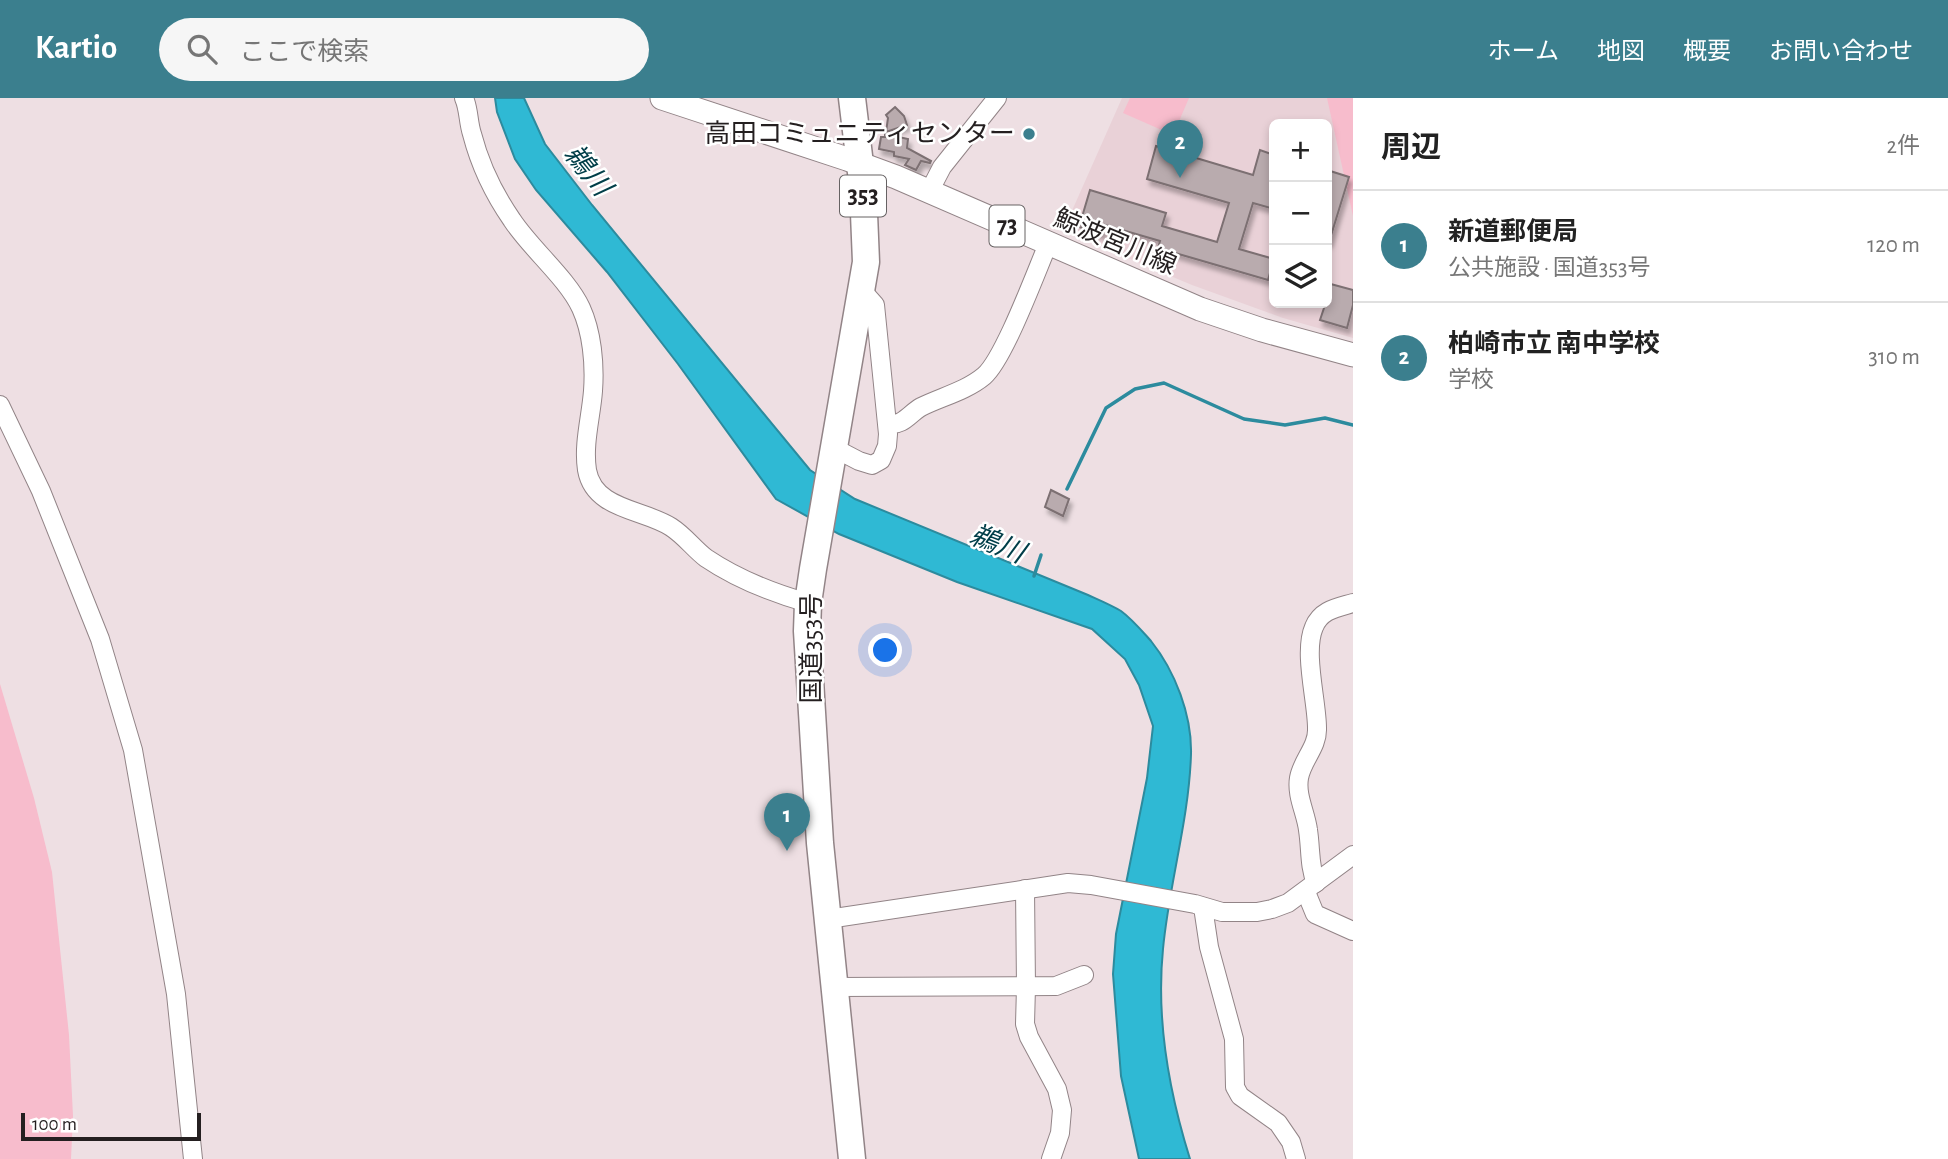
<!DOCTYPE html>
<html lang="ja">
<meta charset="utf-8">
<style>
body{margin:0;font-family:"Alegreya Sans","Noto Sans JP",sans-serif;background:#f6f6f6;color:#222}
.controls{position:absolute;right:21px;top:21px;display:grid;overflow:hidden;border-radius:10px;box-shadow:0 4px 10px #0003}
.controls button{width:63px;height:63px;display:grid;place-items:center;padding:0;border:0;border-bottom:2px solid #e0e0e0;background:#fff;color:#222;font:35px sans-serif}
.scale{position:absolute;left:21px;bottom:18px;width:180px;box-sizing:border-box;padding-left:7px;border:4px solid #241f20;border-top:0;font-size:19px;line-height:24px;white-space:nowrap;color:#241f20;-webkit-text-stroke:5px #fff;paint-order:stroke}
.you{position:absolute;left:886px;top:553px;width:24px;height:24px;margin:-18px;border:5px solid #fff;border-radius:50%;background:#1a73e8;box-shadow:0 0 0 10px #1a73e833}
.badge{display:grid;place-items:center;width:46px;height:46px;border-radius:50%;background:#3b7f8e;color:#fff;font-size:23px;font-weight:700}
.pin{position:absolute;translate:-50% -58px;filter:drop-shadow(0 2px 4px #0008)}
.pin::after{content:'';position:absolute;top:37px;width:24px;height:21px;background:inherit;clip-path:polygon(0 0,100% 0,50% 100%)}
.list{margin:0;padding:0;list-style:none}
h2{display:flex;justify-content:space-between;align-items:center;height:91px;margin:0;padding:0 28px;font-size:30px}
h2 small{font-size:23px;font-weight:400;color:#767676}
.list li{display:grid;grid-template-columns:46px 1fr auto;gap:21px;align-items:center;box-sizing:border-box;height:112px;padding:0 28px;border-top:2px solid #e0e0e0}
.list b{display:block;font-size:26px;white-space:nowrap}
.list p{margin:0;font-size:23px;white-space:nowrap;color:#767676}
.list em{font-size:23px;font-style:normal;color:#767676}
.icon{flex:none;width:38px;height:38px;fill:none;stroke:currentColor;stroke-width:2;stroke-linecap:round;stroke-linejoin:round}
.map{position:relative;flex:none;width:1353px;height:1061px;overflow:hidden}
header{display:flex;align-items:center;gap:42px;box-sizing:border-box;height:98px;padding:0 35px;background:#3b7f8e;color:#fff}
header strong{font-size:33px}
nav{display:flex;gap:38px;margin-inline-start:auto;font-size:24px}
.search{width:490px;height:63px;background:#f6f6f6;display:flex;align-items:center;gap:18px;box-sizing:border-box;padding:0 24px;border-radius:38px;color:#767676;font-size:26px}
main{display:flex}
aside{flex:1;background:#fff}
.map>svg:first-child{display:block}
</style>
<header>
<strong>Kartio</strong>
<div class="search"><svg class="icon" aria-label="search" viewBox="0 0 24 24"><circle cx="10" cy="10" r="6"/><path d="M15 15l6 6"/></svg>ここで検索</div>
<nav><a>ホーム</a><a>地図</a><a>概要</a><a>お問い合わせ</a></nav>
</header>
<main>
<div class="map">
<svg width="1353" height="1061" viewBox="0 0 1353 1061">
<defs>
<filter id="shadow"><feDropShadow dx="3" dy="5.5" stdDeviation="2" flood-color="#0004"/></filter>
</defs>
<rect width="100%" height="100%" fill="#eedfe3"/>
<path fill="#e9d1d7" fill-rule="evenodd" d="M1122,0H1353V240L1283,220L1192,187L1063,133ZM1274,26H1327V205H1274Z"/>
<g fill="#f7bccc">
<path d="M1130,0H1189L1173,37L1123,15Z"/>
<path d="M1327,0H1353V118Z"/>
<path d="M0,586L34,700L52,774L69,937L73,1018L71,1061H0Z"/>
</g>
<path fill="#2fb9d4" stroke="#2c8b9e" stroke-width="2" d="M495,0H524L545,46L592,107L810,372L855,401L1088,497C1099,502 1111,507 1121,513C1132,521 1142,533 1151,543C1175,573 1192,617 1191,656C1189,722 1169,786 1163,851C1156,921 1169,994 1190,1061H1139L1121,978L1113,876L1116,836L1147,680L1153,628L1139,587L1125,561L1092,531L957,484L839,436L776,401L678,266L607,174L536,92L515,61L497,14Z"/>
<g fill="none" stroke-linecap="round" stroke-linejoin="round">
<g stroke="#2c8b9e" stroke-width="3.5">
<path d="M1067,391L1106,310L1135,291L1164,285L1244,321L1285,327L1325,320L1353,327"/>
<path d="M1034,478L1041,457"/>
</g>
</g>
<g fill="#b9abae" stroke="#7c6f72" stroke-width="2" filter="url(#shadow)">
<path d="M895,9L904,18L907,27L886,34L888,20L886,17Z"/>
<path d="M885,36L908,41L907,50L931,63L930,65L921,63L916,72L905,67L909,61L894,58V54L879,51L881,39H885Z"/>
<path d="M1156,48L1253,77L1260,52L1274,57V111L1253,105L1239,151L1274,161L1268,182L1158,150L1160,143L1105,127L1103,136L1079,129L1090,92L1166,115L1162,128L1217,144L1229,105L1147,81Z"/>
<path d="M1327,72L1349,79L1329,144H1327Z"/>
<path d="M1327,185L1353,192V207L1347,230L1320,222L1325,207H1327Z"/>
<path d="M1051,392L1069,401L1063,418L1045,409Z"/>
</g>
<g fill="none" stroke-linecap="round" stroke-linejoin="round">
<defs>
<g id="minor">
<path d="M464,0C469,11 468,24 472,36C480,67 494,96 512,122C531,151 567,180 581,210C592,234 595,266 593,293C591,319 583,346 587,372C594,412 643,411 671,429C685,438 694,451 706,460C737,481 773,495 808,505"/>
<path d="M929,94L942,69L997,0"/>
<path d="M0,307L41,393L100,541L133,652L176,896L193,1061"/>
<path d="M888,326C903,328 909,316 921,309C941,299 966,293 984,278C1004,261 1036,174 1048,146"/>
<path d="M834,350L859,363L872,367L881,362L887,348L888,336L875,207L867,198L861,195"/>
<path d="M1316,785C1309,768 1311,751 1308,732C1306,715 1296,698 1299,680C1302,662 1318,649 1317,630C1317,603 1303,554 1314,529C1321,512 1336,510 1353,505"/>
<path d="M1025,791L1026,889L1025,926L1029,939L1057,991L1062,1012L1060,1035L1051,1061"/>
<path d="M1306,794L1315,816L1353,833"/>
<path d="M1203,809L1209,849L1234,941L1235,989L1240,998L1278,1025L1291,1044L1296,1061"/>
<path d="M828,821L1068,785L1091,787L1195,806L1222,814H1257L1272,811L1288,805L1353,757"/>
<path d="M835,889L1056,888L1084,877"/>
</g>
<path id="major" d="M662,0L847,61L896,79L1200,211L1262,232L1353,257"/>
<path id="highway" d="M852,0L863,91L866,164L813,471L808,505L807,533L820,745L852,1061"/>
</defs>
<use href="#minor" stroke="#928487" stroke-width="20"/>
<use href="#major" stroke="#928487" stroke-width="25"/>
<use href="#highway" stroke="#928487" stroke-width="29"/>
<use href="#minor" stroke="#fff" stroke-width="18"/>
<use href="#major" stroke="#fff" stroke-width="23"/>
<use href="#highway" stroke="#fff" stroke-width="26"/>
</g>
<circle fill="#3b7f8e" stroke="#fff" stroke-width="2.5" cx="1029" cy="36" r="7"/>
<g text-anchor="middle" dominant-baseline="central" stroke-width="5" stroke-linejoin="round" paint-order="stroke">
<g fill="#fff" stroke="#666263" stroke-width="2">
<rect x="840" y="77.5" width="46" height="41" rx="5"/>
<rect x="989.5" y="107.5" width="35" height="41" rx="5"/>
</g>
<g font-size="24" font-weight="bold" fill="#241f20">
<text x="863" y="98">353</text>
<text x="1007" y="128">73</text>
</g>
<g font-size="26" fill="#241f20" stroke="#fff" text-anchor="end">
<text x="1015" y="36">高田コミュニティセンター</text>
</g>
<g font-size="26" fill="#241f20" stroke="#fff">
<text transform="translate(1115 144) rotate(23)">鯨波宮川線</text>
<text transform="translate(812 550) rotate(-90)">国道353号</text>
</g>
<g font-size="28" font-style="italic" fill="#003d48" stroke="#fff">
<text transform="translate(587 73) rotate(51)">鵜川</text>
<text transform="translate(997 447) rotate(22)">鵜川</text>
</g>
</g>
</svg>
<div class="controls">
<button>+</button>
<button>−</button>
<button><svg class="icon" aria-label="layers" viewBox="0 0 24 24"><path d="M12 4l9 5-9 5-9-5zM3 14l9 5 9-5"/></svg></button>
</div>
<div class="scale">100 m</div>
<div class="you"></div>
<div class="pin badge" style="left:787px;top:753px">1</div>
<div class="pin badge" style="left:1180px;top:80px">2</div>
</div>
<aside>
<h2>周辺<small>2件</small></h2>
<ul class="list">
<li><span class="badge">1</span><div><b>新道郵便局</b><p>公共施設 · 国道353号</p></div><em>120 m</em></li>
<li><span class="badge">2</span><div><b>柏崎市立 南中学校</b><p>学校</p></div><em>310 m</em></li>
</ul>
</aside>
</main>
